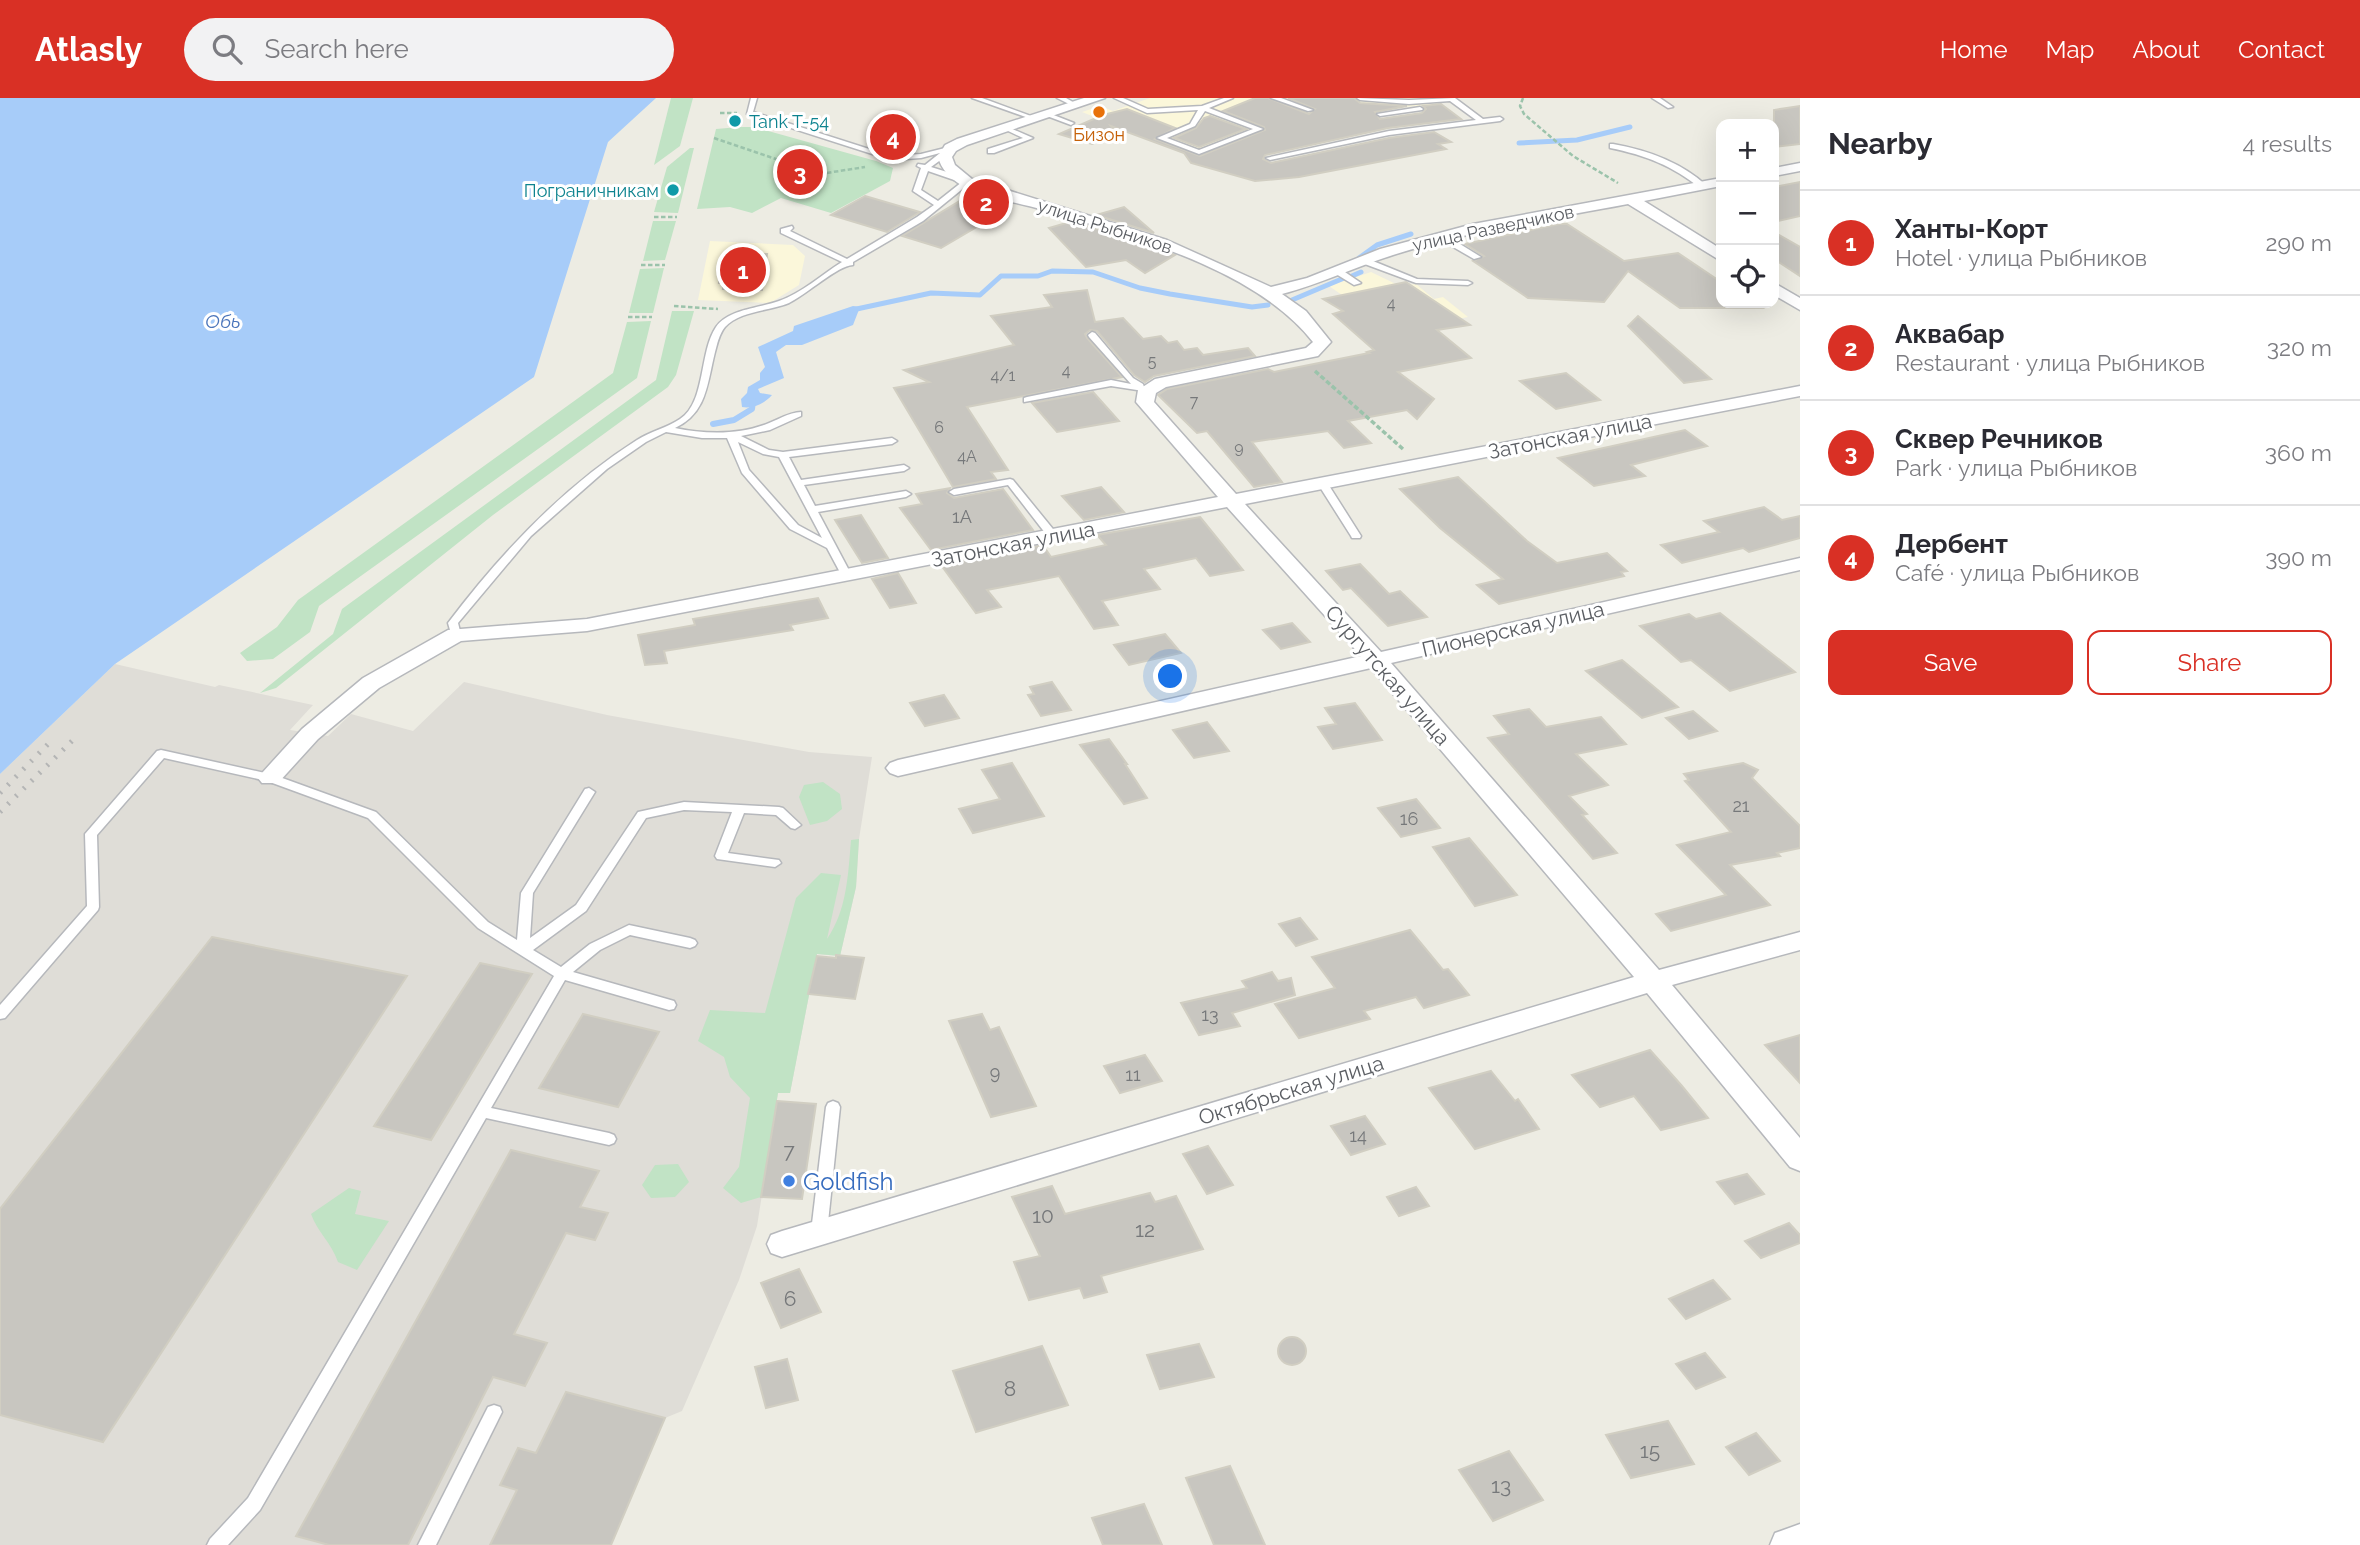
<!DOCTYPE html>
<meta charset="utf-8">
<style>
body{margin:0;font-family:Raleway,sans-serif;background:#f2f2f3;color:#2b2b33}
.controls{position:absolute;right:21px;top:21px;display:grid;overflow:hidden;border-radius:14px;box-shadow:0 7px 28px #0002}
.controls button{width:63px;height:63px;display:grid;place-items:center;padding:0;border:0;border-bottom:2px solid #e1e1e2;background:#fff;color:#2b2b33;font:35px sans-serif}
.you{position:absolute;left:1171px;top:579px;width:24px;height:24px;margin:-18px;border:5px solid #fff;border-radius:50%;background:#1a73e8;box-shadow:0 0 0 10px #1a73e833}
.badge{display:grid;place-items:center;width:46px;height:46px;border-radius:50%;background:#d93025;color:#fff;font-size:23px;font-weight:700}
.pin{position:absolute;translate:-50% -50%;border:4px solid #fff;box-shadow:0 2px 7px #0006}
.list{margin:0;padding:0;list-style:none}
h2{display:flex;justify-content:space-between;align-items:center;height:91px;margin:0;padding:0 28px;font-size:30px}
h2 small{font-size:23px;font-weight:400;color:#7c7c81}
.list li{display:grid;grid-template-columns:46px 1fr auto;gap:21px;align-items:center;box-sizing:border-box;height:105px;padding:0 28px;border-top:2px solid #e1e1e2}
.list b{display:block;font-size:26px;white-space:nowrap}
.list p{margin:0;font-size:23px;white-space:nowrap;color:#7c7c81}
.list em{font-size:23px;font-style:normal;color:#7c7c81}
.actions{display:flex;gap:14px;padding:21px 28px}
.actions a{flex:1;padding:16px 0;border:2px solid #d93025;border-radius:14px;text-align:center;font-size:24px;color:#d93025}
.actions .main{background:#d93025;color:#fff}
.icon{flex:none;width:38px;height:38px;fill:none;stroke:currentColor;stroke-width:2;stroke-linecap:round;stroke-linejoin:round}
.map{position:relative;flex:none;width:1800px;height:1447px;overflow:hidden}
header{display:flex;align-items:center;gap:42px;box-sizing:border-box;height:98px;padding:0 35px;background:#d93025;color:#fff}
header strong{font-size:33px}
nav{display:flex;gap:38px;margin-inline-start:auto;font-size:24px}
.search{width:490px;height:63px;background:#f2f2f3;display:flex;align-items:center;gap:18px;box-sizing:border-box;padding:0 24px;border-radius:38px;color:#7c7c81;font-size:26px}
main{display:flex}
aside{flex:1;background:#fff}
.map>svg:first-child{display:block}
</style>
<header>
<strong>Atlasly</strong>
<div class="search"><svg class="icon" aria-label="search" viewBox="0 0 24 24"><circle cx="10" cy="10" r="6"/><path d="M15 15l6 6"/></svg>Search here</div>
<nav><a>Home</a><a>Map</a><a>About</a><a>Contact</a></nav>
</header>
<main>
<div class="map">
<svg width="1800" height="1447" viewBox="0 0 1800 1447">
<rect width="100%" height="100%" fill="#edece3"/>
<g fill="#fbf7da">
<path d="M1150,0H1433L1439,6L1379,11L1221,69L1082,14L1100,8L1113,13Z"/>
<path d="M710,143L793,147L805,158L799,187L770,205L698,202Z"/>
<path d="M1371,174L1400,188L1416,186L1434,201L1443,199L1468,219L1394,233L1329,188Z"/>
</g>
<path fill="#dfddd7" d="M115,566L215,589L219,587L313,607L290,632L328,638L351,616L413,633L464,584L607,617L809,654L872,659L859,741L856,789L840,858L817,856L790,995H778L757,1128L739,1182L682,1313L665,1320L611,1447H0V676Z"/>
<g fill="#c1e3c5">
<path d="M671,0H693L680,48L654,67Z"/>
<path d="M739,29H754L876,63L893,70L890,83L831,115L781,100L752,115L730,109L697,111L716,31Z"/>
<path d="M690,50H694L678,115L654,114L667,69Z"/>
<path d="M653,123H676L665,162L643,163Z"/>
<path d="M664,170L653,215H629L640,171Z"/>
<path d="M672,213H694L676,277L668,289L493,417L276,590L260,595L333,536L342,511L656,282Z"/>
<path d="M651,223L637,280L319,508L310,534L273,561L247,563L240,555L277,529L298,502L613,275L627,224Z"/>
<path d="M823,684L840,696L842,711L827,723L810,727L799,699L804,687Z"/>
<path d="M859,741L856,789L840,858L817,856L790,995H778L761,1099L741,1105L723,1090L739,1069L750,1000L730,979L724,959L698,943L710,912L765,915L796,800L821,775L841,777L827,841C847,812 848,777 851,742Z"/>
<path d="M678,1066L689,1084L675,1099L651,1100L642,1087L655,1067Z"/>
<path d="M349,1090L361,1093L355,1116L389,1123L357,1172L338,1164C331,1144 318,1135 311,1116Z"/>
</g>
<g fill="#a7ccf9">
<path d="M0,0H656L608,44L534,279L115,566L0,676Z"/>
<path d="M853,208L860,209L853,227L802,247H786L776,254L784,280L758,291L760,295L772,297C764,306 753,311 742,309L741,301L747,295L748,289L760,282V275L765,269L758,249L793,233L794,228Z"/>
</g>
<g fill="none" stroke-linecap="round" stroke-linejoin="round">
<g stroke="#a7ccf9" stroke-width="5">
<path d="M1519,45L1577,42L1630,29"/>
<path d="M1359,160L1377,147L1411,136"/>
<path d="M1352,178L1361,174"/>
<path d="M1292,202L1344,180"/>
<path d="M852,212L931,195L980,197L1001,178H1038L1052,173L1093,174L1140,190L1170,196L1252,209L1268,207"/>
</g>
<path stroke="#a7ccf9" stroke-width="6" d="M713,326L734,322L752,311L753,303"/>
</g>
<g fill="#c8c6c0" stroke="#d1cec2" stroke-width="2">
<path d="M1255,0H1268L1309,16L1315,11L1288,0H1354L1360,5L1407,8L1375,14L1380,21L1422,15L1426,11L1423,8L1441,6L1461,21L1388,30L1265,57L1263,61L1271,65L1389,40L1434,34L1451,44L1438,46L1446,51L1299,79L1255,83L1191,65L1184,55L1111,28L1117,35L1092,46L1059,36L1103,17L1127,11L1175,30L1155,41L1200,58L1265,32L1264,29L1223,13Z"/>
<path d="M1800,8V46L1774,49V12Z"/>
<path d="M1210,18L1246,31L1199,49L1174,40L1196,30L1204,20Z"/>
<path d="M1800,84V118L1774,124V89Z"/>
<path d="M973,95L979,98L990,121L941,150L902,138Z"/>
<path d="M865,98L920,114L887,134L831,117Z"/>
<path d="M1124,109L1154,135L1096,117Z"/>
<path d="M1073,123L1150,148L1175,157L1145,175L1126,162L1086,169L1049,130Z"/>
<path d="M1559,126H1567L1624,163L1678,155L1721,184V205H1754L1762,210H1680L1628,173L1604,204L1528,200L1473,163L1484,158L1465,146Z"/>
<path d="M1774,134L1800,149V178L1774,161Z"/>
<path d="M736,156H767L762,192L723,191L724,185H719L723,160H736Z"/>
<path d="M1406,184L1470,227L1437,232L1471,260L1398,274L1434,301L1417,321L1407,312L1348,323L1371,345L1344,350L1328,333L1252,344L1282,384L1254,389L1207,333L1197,335L1158,297L1167,291L1268,271L1274,274L1369,255L1367,254L1374,252L1333,216L1343,213L1323,201Z"/>
<path d="M1087,192L1095,224L1123,220L1143,241L1161,238L1168,245L1177,243L1184,252L1197,250L1203,257L1248,250L1255,258L1154,278L1145,284L1134,277L1097,233L1090,232L1085,236L1087,240L1122,279L967,309L1008,372L991,374L996,381L953,389L894,290L929,284L904,272L1014,247L991,218L1052,209L1044,197Z"/>
<path d="M1638,218L1711,281L1684,285L1628,228Z"/>
<path d="M1566,275L1600,302L1556,311L1520,283Z"/>
<path d="M1093,294L1119,323L1057,334L1032,305Z"/>
<path d="M1685,332L1707,348L1631,367L1645,378L1594,388L1558,360Z"/>
<path d="M1458,379L1527,443L1557,465L1607,455L1627,473L1621,474L1624,478L1499,506L1477,487L1503,481L1440,430L1400,391Z"/>
<path d="M1101,389L1124,414L1084,422L1062,398Z"/>
<path d="M950,390L947,395L954,400L1003,391L1033,432L931,452L900,410L922,406L916,396Z"/>
<path d="M1764,409L1782,422L1800,418V440L1749,454L1743,450L1682,465L1661,447L1719,434L1704,423Z"/>
<path d="M861,417L888,460L862,465L835,422Z"/>
<path d="M1200,419L1243,472L1210,478L1196,460L1144,471L1160,491L1102,503L1118,527L1094,531L1059,478L987,492L1001,509L976,515L941,467L1043,447L1051,459L1106,447L1097,437Z"/>
<path d="M1360,466L1389,496L1400,493L1427,519L1388,528L1351,490L1343,492L1326,473Z"/>
<path d="M898,475L916,505L890,510L872,481Z"/>
<path d="M818,500L828,520L790,527L793,532L664,553L667,565L645,567L638,537L695,527L693,521Z"/>
<path d="M1720,515L1795,574L1730,593L1691,562L1681,564L1640,528L1689,516L1696,521Z"/>
<path d="M1292,525L1310,544L1281,551L1263,532Z"/>
<path d="M1165,536L1181,555L1129,567L1114,547Z"/>
<path d="M1622,562L1678,609L1642,620L1586,573Z"/>
<path d="M1052,584L1071,612L1041,618L1028,597L1034,596L1030,589Z"/>
<path d="M944,597L959,620L925,628L910,605Z"/>
<path d="M1355,605L1382,642L1333,651L1318,629L1336,626L1325,610Z"/>
<path d="M1529,611L1546,629L1601,619L1626,646L1576,656L1608,687L1569,698L1587,716L1582,717L1617,755L1593,761L1488,640L1509,636L1494,618Z"/>
<path d="M1693,613L1717,633L1689,641L1666,620Z"/>
<path d="M1207,624L1229,653L1194,660L1173,632Z"/>
<path d="M1109,641L1127,666H1125L1147,700L1124,706L1080,647Z"/>
<path d="M1012,665L1044,718L973,735L959,711L1000,701L982,672Z"/>
<path d="M1743,665L1758,672L1752,680L1800,728V750L1777,755L1780,758L1730,767L1770,807L1671,833L1656,816L1726,797L1677,747L1731,734L1685,683L1689,682L1684,676Z"/>
<path d="M1416,701L1440,730L1401,739L1378,710Z"/>
<path d="M1469,740L1517,797L1475,808L1433,749Z"/>
<path d="M1300,820L1317,841L1296,848L1279,826Z"/>
<path d="M1410,832L1443,872L1448,871L1469,897L1424,910L1416,899L1364,913L1370,921L1299,940L1275,906L1335,890L1312,859Z"/>
<path d="M212,839L407,878L103,1344L0,1317V1111Z"/>
<path d="M836,857L864,860L855,901L808,896L817,858L836,860Z"/>
<path d="M480,865L532,876L431,1042L374,1028Z"/>
<path d="M1272,874L1278,883L1291,880L1295,897L1232,915L1240,928L1199,937L1181,905L1247,890L1242,883Z"/>
<path d="M583,916L659,934L618,1009L539,990Z"/>
<path d="M982,916L990,932L999,929L1036,1008L991,1019L949,923Z"/>
<path d="M1800,937V985L1765,947Z"/>
<path d="M1650,952L1682,988L1708,1020L1661,1032L1634,998L1600,1009L1572,977Z"/>
<path d="M1145,957L1162,983L1120,995L1104,968Z"/>
<path d="M1491,973L1515,1003L1518,1001L1539,1031L1475,1051L1429,990Z"/>
<path d="M777,1003L816,1006L802,1101L761,1099Z"/>
<path d="M1365,1018L1385,1046L1351,1057L1331,1028Z"/>
<path d="M1208,1048L1233,1087L1207,1096L1183,1056Z"/>
<path d="M511,1052L599,1073L580,1109L608,1115L595,1142L566,1135L514,1236L547,1245L525,1288L493,1279L408,1447H329L296,1438Z"/>
<path d="M1747,1076L1764,1096L1735,1106L1717,1084Z"/>
<path d="M1052,1088L1065,1116L1150,1095L1155,1104L1176,1098L1203,1151L1101,1178L1107,1194L1084,1200L1080,1190L1029,1202L1014,1164L1040,1158L1012,1099Z"/>
<path d="M1416,1089L1429,1108L1399,1118L1387,1099Z"/>
<path d="M1789,1125L1800,1137V1145L1761,1160L1745,1143Z"/>
<path d="M799,1171L821,1214L781,1230L761,1185Z"/>
<path d="M1713,1182L1730,1201L1686,1221L1669,1201Z"/>
<circle cx="1292" cy="1253" r="14"/>
<path d="M1199,1246L1214,1279L1160,1291L1147,1257Z"/>
<path d="M1042,1248L1068,1307L976,1334L953,1273Z"/>
<path d="M1705,1255L1725,1279L1696,1291L1676,1266Z"/>
<path d="M787,1261L798,1302L766,1310L755,1269Z"/>
<path d="M566,1294L665,1320L611,1447H490L517,1392L500,1387L518,1350L536,1355Z"/>
<path d="M1668,1323L1694,1366L1631,1380L1606,1337Z"/>
<path d="M1756,1335L1780,1363L1749,1377L1726,1349Z"/>
<path d="M1509,1353L1543,1402L1493,1423L1459,1372Z"/>
<path d="M1230,1368L1265,1447H1214L1186,1380Z"/>
<path d="M1144,1406L1162,1447H1103L1092,1420Z"/>
</g>
<g fill="none" stroke-linecap="round" stroke-linejoin="round">
<defs>
<g id="lane">
<path d="M751,0H757L753,14L891,58L921,56L953,48V52L944,54L947,56L946,58L931,69L966,80L971,84L923,123L853,164V167C837,168 807,196 789,205C770,213 739,213 725,229C719,236 717,247 715,254C707,286 707,315 675,330C704,336 736,337 764,327C776,323 789,314 801,314V318L770,332L741,338L769,352L783,354L892,340L897,343L892,346L789,359L801,382L904,367L909,370L904,373L804,387L815,408L906,393L911,396L906,399L818,414L852,478L847,481L843,480L827,450L790,431L742,375L727,340H702L666,334L646,344L607,371L531,438L458,525L461,537L460,539H452L448,525C501,455 563,389 637,342C651,333 667,330 680,321C706,304 699,254 716,229C728,211 760,210 779,203C802,195 821,177 842,164L781,135V131L792,128L793,130L790,133L847,161L917,119L934,107L913,93L921,70L917,68L918,66L925,67L940,55L921,60L891,62L747,16ZM928,73L960,84H962L938,103L921,92ZM738,344L763,356L779,359L822,440L798,427L749,372Z"/>
<path d="M972,0H982L1039,21L1034,22Z"/>
<path d="M1057,0H1066L1078,7L1073,8Z"/>
<path d="M1114,0H1123L1148,11L1202,8L1224,0H1233L1209,10L1263,31L1199,56L1157,40L1190,26L1198,12L1147,15ZM1205,13L1253,31L1199,52L1167,40L1195,28Z"/>
<path d="M1271,0H1281L1313,12L1308,13Z"/>
<path d="M1357,0L1409,2L1455,0L1483,21L1500,19L1503,21L1500,23L1389,37L1270,62L1266,60L1389,33L1476,22L1450,3L1409,6L1360,2Z"/>
<path d="M1652,0H1660L1673,9L1668,10Z"/>
<path d="M1420,9L1423,11L1422,12L1380,18L1377,16Z"/>
<path d="M1047,16H1051L1074,25L1071,27L1047,18Z"/>
<path d="M1006,30H1010L1033,40L994,55H988V51L1023,40L1006,32Z"/>
<path d="M1613,46C1647,52 1681,64 1707,88L1700,90C1673,68 1645,57 1610,50V46Z"/>
<path d="M1441,138H1447L1481,159L1474,161L1441,142Z"/>
<path d="M1362,161H1368L1417,181L1468,183L1472,185L1468,187L1416,185L1362,165Z"/>
<path d="M1336,172H1342L1361,185L1354,187L1336,176Z"/>
<path d="M1092,234L1095,235L1133,280L1143,286L1144,289L1150,290V294L1111,288L1024,304V300L1027,299L1111,282L1131,286L1089,239L1088,237Z"/>
<path d="M1010,381L1013,382L1057,436V440H1049L1008,387L954,397L949,394L954,391Z"/>
<path d="M1323,383L1328,386L1361,438L1360,440H1352L1351,438L1318,386Z"/>
<path d="M161,652L274,677L376,714L488,824L517,842L521,795L585,691L589,690L595,694L533,795L530,840L576,807L638,714L684,704L779,709L783,710L801,727L795,731L791,730L776,717L744,715L728,755L779,762L781,765L775,769L717,761L715,758L732,714L684,712L646,720L586,813L533,852L561,869L590,846L629,827L690,840L695,842L697,845L695,848L690,850L630,837L600,852L573,874L674,903L676,907L674,911L669,912L565,882L491,1010L609,1035L614,1037L616,1041L614,1045L609,1047L486,1020L260,1412L228,1447H207L210,1441L248,1400L554,878L478,830L368,720L267,683L164,660L97,737L99,809L98,812L5,920L0,921V907L87,808L85,736L157,653Z"/>
<path d="M833,1003L838,1005L840,1009L827,1134L824,1138L819,1140L814,1138L811,1134L826,1009L828,1005Z"/>
<path d="M494,1307L500,1309L502,1314L436,1447H418L488,1309Z"/>
</g>
<g id="street">
<path d="M1084,0H1105L967,47L956,53L952,59L955,67L972,81L1167,142L1271,189L1307,180L1380,151L1473,126L1721,80V88L1644,103L1721,151V163L1628,106C1549,121 1469,133 1393,157C1355,169 1320,186 1282,196L1306,213L1331,244L1318,258L1166,289L1156,295L1154,304L1236,396L1800,288V298L1245,406L1381,554L1800,460V472L1391,565L1659,872L1800,834V852L1672,887L1800,1040V1073L1790,1069L1647,895L782,1159L771,1155L767,1146L771,1137L782,1133L1634,879L1371,570L898,678L890,675L886,670L890,665L898,662L1361,558L1227,409L587,533L461,543L379,590L318,641L278,685H262L258,680L262,675L302,631L363,580L448,532L587,521L1218,399L1136,304L1138,292L1155,281L1306,250L1313,244C1255,170 1130,138 1043,112C1017,104 984,100 961,87C950,80 941,71 938,59L945,47L957,41Z"/>
<path d="M1800,65V73L1774,78V70Z"/>
<path d="M1774,185L1800,200V212L1774,197Z"/>
<path d="M1800,1426V1447H1770L1775,1435Z"/>
</g>
</defs>
<use href="#lane" stroke="#b6b8bc" stroke-width="3"/>
<use href="#street" stroke="#b6b8bc" stroke-width="3"/>
<g stroke="#9bc3ab" stroke-width="2.5" stroke-dasharray="4.5 2.5" stroke-linecap="butt">
<path d="M1523,0L1520,8L1524,16L1573,58L1618,85"/>
<path d="M720,15H737"/>
<path d="M714,40L820,76L865,69"/>
<path d="M654,119H677"/>
<path d="M641,167H665"/>
<path d="M674,208L718,211"/>
<path d="M628,219H652"/>
</g>
<path stroke="#9bc3ab" stroke-width="3.5" stroke-dasharray="5 2.5" stroke-linecap="butt" d="M1315,273L1403,351"/>
<use href="#lane" fill="#fff" fill-rule="evenodd"/>
<use href="#street" fill="#fff" fill-rule="evenodd"/>
<g stroke="#b4b5b5" stroke-width="5" stroke-dasharray="2 9" stroke-linecap="butt">
<path d="M0,695L52,642"/>
<path d="M0,714L74,641"/>
</g>
</g>
<circle fill="#e8710a" stroke="#fff" stroke-width="2.5" cx="1099" cy="14" r="7"/>
<g fill="#0f9aa8" stroke="#fff" stroke-width="2.5">
<circle cx="735" cy="23" r="7"/>
<circle cx="673" cy="92" r="7"/>
</g>
<circle fill="#3f7fe0" stroke="#fff" stroke-width="2.5" cx="789" cy="1083" r="7"/>
<g text-anchor="middle" dominant-baseline="central" stroke-width="6" stroke-linejoin="round" paint-order="stroke">
<g font-size="16" fill="#76787a">
<text x="1391" y="205">4</text>
<text x="1152" y="263">5</text>
<text x="1066" y="272">4</text>
<text x="1003" y="277">4/1</text>
<text x="1194" y="303">7</text>
<text x="939" y="329">6</text>
<text x="1239" y="349">9</text>
<text x="967" y="358">4А</text>
</g>
<g font-size="18" fill="#0d838f" stroke="#fff" text-anchor="start">
<text x="749" y="23">Tank T-54</text>
<text x="659" y="92" text-anchor="end">Пограничникам</text>
</g>
<g font-size="18" fill="#c56008" stroke="#fff">
<text x="1099" y="36">Бизон</text>
</g>
<g font-size="18" fill="#5b5e63" stroke="#fff">
<text transform="translate(1105 128) rotate(18)">улица Рыбников</text>
<text transform="translate(1493 130) rotate(-12)">улица Разведчиков</text>
</g>
<g font-size="18" fill="#76787a">
<text x="962" y="418">1А</text>
<text x="1741" y="707">21</text>
<text x="1409" y="720">16</text>
<text x="1210" y="916">13</text>
<text x="995" y="974">9</text>
<text x="1133" y="976">11</text>
<text x="1358" y="1037">14</text>
</g>
<g font-size="19" font-style="italic" fill="#4b75bb" stroke="#fff">
<text x="223" y="223">Обь</text>
</g>
<g font-size="21" fill="#5b5e63" stroke="#fff">
<text transform="translate(1570 338) rotate(-11)">Затонская улица</text>
<text transform="translate(1013 446) rotate(-11)">Затонская улица</text>
<text transform="translate(1513 531) rotate(-13)">Пионерская улица</text>
<text transform="translate(1388 577) rotate(49)">Сургутская улица</text>
<text transform="translate(1291 992) rotate(-17)">Октябрьская улица</text>
</g>
<g font-size="21" fill="#76787a">
<text x="789" y="1052">7</text>
<text x="1043" y="1117">10</text>
<text x="1145" y="1131">12</text>
<text x="790" y="1200">6</text>
<text x="1010" y="1290">8</text>
<text x="1650" y="1352">15</text>
<text x="1501" y="1387">13</text>
</g>
<g font-size="24" fill="#366cbe" stroke="#fff" text-anchor="start">
<text x="803" y="1083">Goldfish</text>
</g>
</g>
</svg>
<div class="controls">
<button>+</button>
<button>−</button>
<button><svg class="icon" aria-label="locate" viewBox="0 0 24 24"><circle cx="12" cy="12" r="6"/><path d="M12 2v4M12 18v4M2 12h4M18 12h4"/></svg></button>
</div>
<div class="you"></div>
<div class="pin badge" style="left:743px;top:172px">1</div>
<div class="pin badge" style="left:986px;top:104px">2</div>
<div class="pin badge" style="left:800px;top:74px">3</div>
<div class="pin badge" style="left:893px;top:39px">4</div>
</div>
<aside>
<h2>Nearby<small>4 results</small></h2>
<ul class="list">
<li><span class="badge">1</span><div><b>Ханты-Корт</b><p>Hotel · улица Рыбников</p></div><em>290 m</em></li>
<li><span class="badge">2</span><div><b>Аквабар</b><p>Restaurant · улица Рыбников</p></div><em>320 m</em></li>
<li><span class="badge">3</span><div><b>Сквер Речников</b><p>Park · улица Рыбников</p></div><em>360 m</em></li>
<li><span class="badge">4</span><div><b>Дербент</b><p>Café · улица Рыбников</p></div><em>390 m</em></li>
</ul>
<div class="actions"><a class="main">Save</a><a>Share</a></div>
</aside>
</main>
